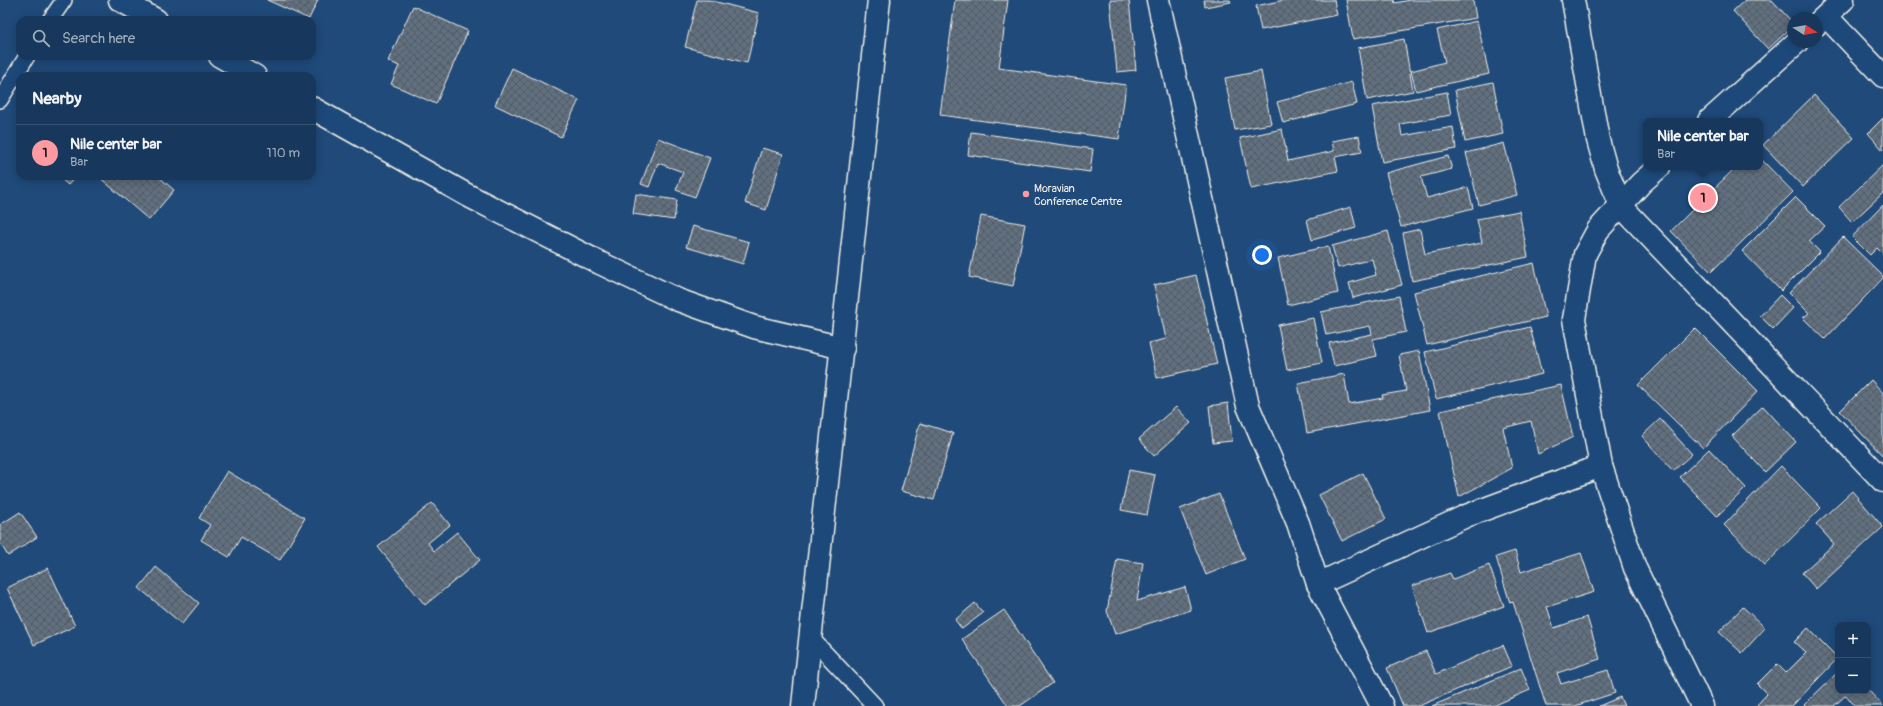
<!DOCTYPE html>
<meta charset="utf-8">
<style>
body{margin:0;font-family:Pangolin,sans-serif;background:#244365;color:#f1f3f6}
.controls{position:absolute;right:12px;bottom:12px;display:grid;overflow:hidden;border-radius:8px;box-shadow:0 2px 10px #0003}
.controls button{width:36px;height:36px;display:grid;place-items:center;padding:0;border:0;border-bottom:1px solid #365272;background:#17385c;color:#f1f3f6;font:20px sans-serif}
.compass{position:absolute;left:1787px;top:12px;width:36px;height:36px;border-radius:50%;background:#17385c;box-shadow:0 2px 10px #0003;rotate:101deg}
.you{position:absolute;left:1262px;top:255px;width:14px;height:14px;margin:-10px;border:3px solid #fff;border-radius:50%;background:#1a73e8;box-shadow:0 0 0 6px #1a73e833}
.badge{display:grid;place-items:center;width:26px;height:26px;border-radius:50%;background:#ff9aa2;color:#111;font-size:13px;font-weight:700}
.pin{position:absolute;translate:-50% -50%;border:2px solid #fff;box-shadow:0 1px 4px #0006}
.popup{position:absolute;left:1643px;top:118px;width:120px;height:52px;box-sizing:border-box;display:grid;place-content:center;border-radius:8px;background:#17385c;filter:drop-shadow(0 1px 3px #0005);font-size:13px;white-space:nowrap;color:#9eacbb}
.popup b{font-size:15px;color:#f1f3f6}
.popup::after{content:'';position:absolute;left:50%;top:100%;margin-left:-8px;border:8px solid transparent;border-top-color:#17385c}
.list{margin:0;padding:0;list-style:none}
h2{display:flex;justify-content:space-between;align-items:center;height:52px;margin:0;padding:0 16px;font-size:17px}
h2 small{font-size:13px;font-weight:400;color:#9eacbb}
.list li{display:grid;grid-template-columns:26px 1fr auto;gap:12px;align-items:center;box-sizing:border-box;height:56px;padding:0 16px;border-top:1px solid #365272}
.list b{display:block;font-size:15px;white-space:nowrap}
.list p{margin:0;font-size:13px;white-space:nowrap;color:#9eacbb}
.list em{font-size:13px;font-style:normal;color:#9eacbb}
.icon{flex:none;width:22px;height:22px;fill:none;stroke:currentColor;stroke-width:2;stroke-linecap:round;stroke-linejoin:round}
.map{position:relative;flex:none;width:1883px;height:706px;overflow:hidden}
.search{position:absolute;background:#17385c;box-shadow:0 2px 10px #0003;left:16px;top:16px;width:300px;height:44px;display:flex;align-items:center;gap:10px;box-sizing:border-box;padding:0 14px;border-radius:12px;color:#9eacbb;font-size:15px}
.panel{position:absolute;background:#17385c;box-shadow:0 2px 10px #0003;left:16px;top:72px;width:300px;height:108px;border-radius:12px}
.map>svg:first-child{display:block}
</style>
<div class="map">
<svg width="1883" height="706" viewBox="0 0 1883 706">
<defs>
<pattern id="building-cross-hatch" width="8" height="8" patternUnits="userSpaceOnUse"><rect width="8" height="8" fill="#617081"/><path d="M0 0l8 8M0 8l8-8" fill="none" stroke="#545a61"/></pattern>
</defs>
<rect width="100%" height="100%" fill="#1f4a7a"/>
<filter id="ink" filterUnits="userSpaceOnUse"><feTurbulence type="fractalNoise" baseFrequency=".025" numOctaves="2"/><feDisplacementMap in="SourceGraphic" scale="8" xChannelSelector="R" yChannelSelector="G"/><feConvolveMatrix kernelMatrix="1 2 1 2 8 2 1 2 1" color-interpolation-filters="sRGB"/></filter>
<g filter="url(#ink)">
<g fill="url(#building-cross-hatch)" stroke="#f4f1e8">
<path d="M267,0H318L309,19Z"/>
<path d="M697,0H709L759,13L747,63L685,47Z"/>
<path d="M955,0H1008L999,68L1126,85L1119,139L940,115Z"/>
<path d="M1110,0H1129L1136,70L1117,72Z"/>
<path d="M1204,0H1230L1231,2L1205,7Z"/>
<path d="M1284,0H1334L1337,15L1261,30L1256,6Z"/>
<path d="M1346,0H1394L1395,3L1410,0H1473L1476,18L1353,39Z"/>
<path d="M1745,0H1772L1793,23V26L1768,49L1733,11Z"/>
<path d="M413,6L468,31L436,104L391,84L399,66L388,61Z"/>
<path d="M1477,21L1489,74L1416,91L1411,71L1445,62L1437,30Z"/>
<path d="M1404,39L1413,91L1367,100L1358,48Z"/>
<path d="M512,68L579,100L561,137L495,105Z"/>
<path d="M1261,71L1271,124L1235,130L1225,78Z"/>
<path d="M1352,82L1357,104L1283,123L1277,102Z"/>
<path d="M1493,82L1503,134L1465,142L1455,90Z"/>
<path d="M1447,92L1451,115L1400,124L1402,136L1453,127L1456,149L1382,162L1372,106Z"/>
<path d="M1814,95L1854,138L1803,187L1763,145Z"/>
<path d="M1883,118V150L1868,133Z"/>
<path d="M1282,129L1288,161L1334,151L1332,141L1359,136L1362,152L1335,157L1338,171L1251,189L1240,138Z"/>
<path d="M971,132L1093,149L1090,172L968,155Z"/>
<path d="M658,138L710,158L695,197L676,190L683,172L658,163L649,187L641,184Z"/>
<path d="M1504,143L1517,195L1479,205L1466,153Z"/>
<path d="M762,148L783,154L766,210L745,203Z"/>
<path d="M1448,156L1452,169L1421,177L1427,198L1468,187L1473,208L1401,227L1386,173Z"/>
<path d="M1760,158L1793,192L1711,272L1671,231L1736,167H1760Z"/>
<path d="M1883,165V193L1852,222L1839,207Z"/>
<path d="M58,176H76L68,185Z"/>
<path d="M98,176H158L174,190L149,220Z"/>
<path d="M636,194L677,200L674,220L633,214Z"/>
<path d="M1796,197L1825,226L1809,241L1820,252L1781,291L1742,251Z"/>
<path d="M1883,205V254L1877,248L1870,255L1852,237Z"/>
<path d="M1351,207L1356,228L1312,240L1307,220Z"/>
<path d="M1519,211L1528,257L1412,281L1403,233L1420,229L1425,254L1482,243L1477,219Z"/>
<path d="M981,216L1025,224L1013,286L969,277Z"/>
<path d="M693,226L749,242L743,264L686,247Z"/>
<path d="M1388,231L1402,285L1353,298L1349,283L1376,275L1372,259L1338,268L1332,246Z"/>
<path d="M1843,237L1883,276V278L1825,339L1803,318L1809,313L1789,293Z"/>
<path d="M1328,246L1338,293L1288,305L1278,258Z"/>
<path d="M1534,263L1546,317L1427,345L1414,292Z"/>
<path d="M1196,275L1217,364L1157,378L1149,343L1166,339L1154,285Z"/>
<path d="M1780,295L1793,308L1773,329L1760,316Z"/>
<path d="M1399,296L1406,332L1373,339L1377,356L1334,366L1329,343L1372,334L1370,326L1326,335L1321,312Z"/>
<path d="M1313,318L1322,363L1287,370L1278,325Z"/>
<path d="M1530,327L1542,374L1436,399L1425,352Z"/>
<path d="M1695,328L1758,391L1703,448L1638,385Z"/>
<path d="M1419,351L1430,410L1307,433L1298,383L1344,374L1349,404L1383,398L1382,395L1406,391L1399,355Z"/>
<path d="M1871,380L1883,393V453L1882,455L1840,411Z"/>
<path d="M1561,385L1573,437L1538,454L1531,421L1503,428L1512,468L1459,497L1440,411Z"/>
<path d="M1228,403L1232,441L1213,443L1209,406Z"/>
<path d="M1763,406L1796,442L1765,472L1732,436Z"/>
<path d="M1176,407L1191,423L1154,456L1139,439Z"/>
<path d="M1660,419L1692,454L1673,471L1642,436Z"/>
<path d="M920,423L953,433L934,500L901,491Z"/>
<path d="M1709,449L1746,488L1717,516L1680,477Z"/>
<path d="M1781,466L1821,508L1765,565L1724,525Z"/>
<path d="M1129,470L1155,475L1147,515L1121,510Z"/>
<path d="M227,471L305,518L280,560L241,537L229,557L201,540L210,525L199,518Z"/>
<path d="M1363,473L1386,519L1342,541L1319,495Z"/>
<path d="M1852,491L1883,527L1816,589L1802,573L1834,544L1816,524Z"/>
<path d="M1219,494L1245,559L1206,575L1180,509Z"/>
<path d="M432,503L450,525L428,543L434,551L457,532L480,560L425,605L378,547Z"/>
<path d="M20,512L37,537L8,556L0,543V525Z"/>
<path d="M1515,551L1521,572L1581,553L1594,592L1547,607L1554,628L1587,617L1600,659L1557,673L1561,684L1608,670L1615,693L1575,706H1546L1513,602L1510,603L1496,557Z"/>
<path d="M1117,559L1143,563L1137,601L1185,587L1191,610L1115,634L1107,611Z"/>
<path d="M1489,565L1504,606L1428,633L1412,586L1450,573L1453,579Z"/>
<path d="M156,567L199,603L182,624L139,588Z"/>
<path d="M48,568L75,626L34,645L7,588Z"/>
<path d="M975,603L983,613L962,629L955,620Z"/>
<path d="M1743,607L1765,628L1742,653L1719,632Z"/>
<path d="M1004,610L1053,683L1020,706H1008L962,639Z"/>
<path d="M1808,628L1838,658L1792,706H1756L1767,694L1757,684L1777,664L1786,673L1806,653L1794,642Z"/>
<path d="M1503,645L1512,666L1419,706H1403L1387,668L1426,651L1436,674Z"/>
<path d="M1521,668L1530,690L1493,706H1432Z"/>
<path d="M1838,672V691L1868,690L1883,706H1855L1846,695L1834,706H1803Z"/>
<path d="M1620,697L1624,706H1599Z"/>
</g>
<g fill="none" stroke-linecap="round" stroke-linejoin="round">
<defs>
<g id="service">
<path d="M50,20L64,0"/>
<path d="M0,100L27,56"/>
<path d="M811,638L875,706"/>
</g>
<g id="minor">
<path d="M120,0L156,20"/>
<path d="M1158,0L1248,406L1298,523L1318,584L1382,706"/>
<path d="M1573,0L1598,140L1606,169L1621,206L1883,481"/>
<path d="M1826,16L1883,76"/>
<path d="M1817,24L1843,0"/>
<path d="M220,56L255,76"/>
<path d="M312,108L467,195L600,263L678,300L754,327L843,348"/>
<path d="M1709,121L1797,42"/>
<path d="M1659,167L1641,183L1598,230L1585,254L1574,319L1601,466L1635,568L1702,706"/>
<path d="M1318,584L1466,516L1601,466"/>
</g>
<path id="tertiary" d="M803,706L879,0"/>
</defs>
<use href="#service" stroke="#f4f1e8" stroke-width="18"/>
<use href="#minor" stroke="#f4f1e8" stroke-width="25"/>
<use href="#tertiary" stroke="#f4f1e8" stroke-width="25"/>
<use href="#service" stroke="#1f4a7a" stroke-width="15"/>
<use href="#minor" stroke="#1f4a7a" stroke-width="22"/>
<use href="#tertiary" stroke="#1f4a7a" stroke-width="22"/>
</g>
</g>
<circle fill="#ff9aa2" stroke="#1f4a7a" stroke-width="1.5" cx="1026" cy="194" r="4"/>
<g text-anchor="middle" dominant-baseline="central" stroke-width="3.5" stroke-linejoin="round" paint-order="stroke">
<g font-size="11" fill="#f4f1e8" stroke="#1f4a7a" text-anchor="start">
<text x="1034" y="188">Moravian<tspan x="1034" dy="13">Conference Centre</tspan></text>
</g>
</g>
</svg>
<div class="controls">
<button>+</button>
<button>−</button>
</div>
<svg class="compass" viewBox="-18 -18 36 36"><path d="M0-13l5 13h-10z" fill="#e53935"/><path d="M0 13l5-13h-10z" fill="#9eacbb"/></svg>
<div class="you"></div>
<div class="pin badge" style="left:1703px;top:198px">1</div>
<div class="popup"><b>Nile center bar</b>Bar</div>
<div class="search"><svg class="icon" aria-label="search" viewBox="0 0 24 24"><circle cx="10" cy="10" r="6"/><path d="M15 15l6 6"/></svg>Search here</div>
<section class="panel">
<h2>Nearby<small></small></h2>
<ul class="list">
<li><span class="badge">1</span><div><b>Nile center bar</b><p>Bar</p></div><em>110 m</em></li>
</ul>
</section>
</div>
